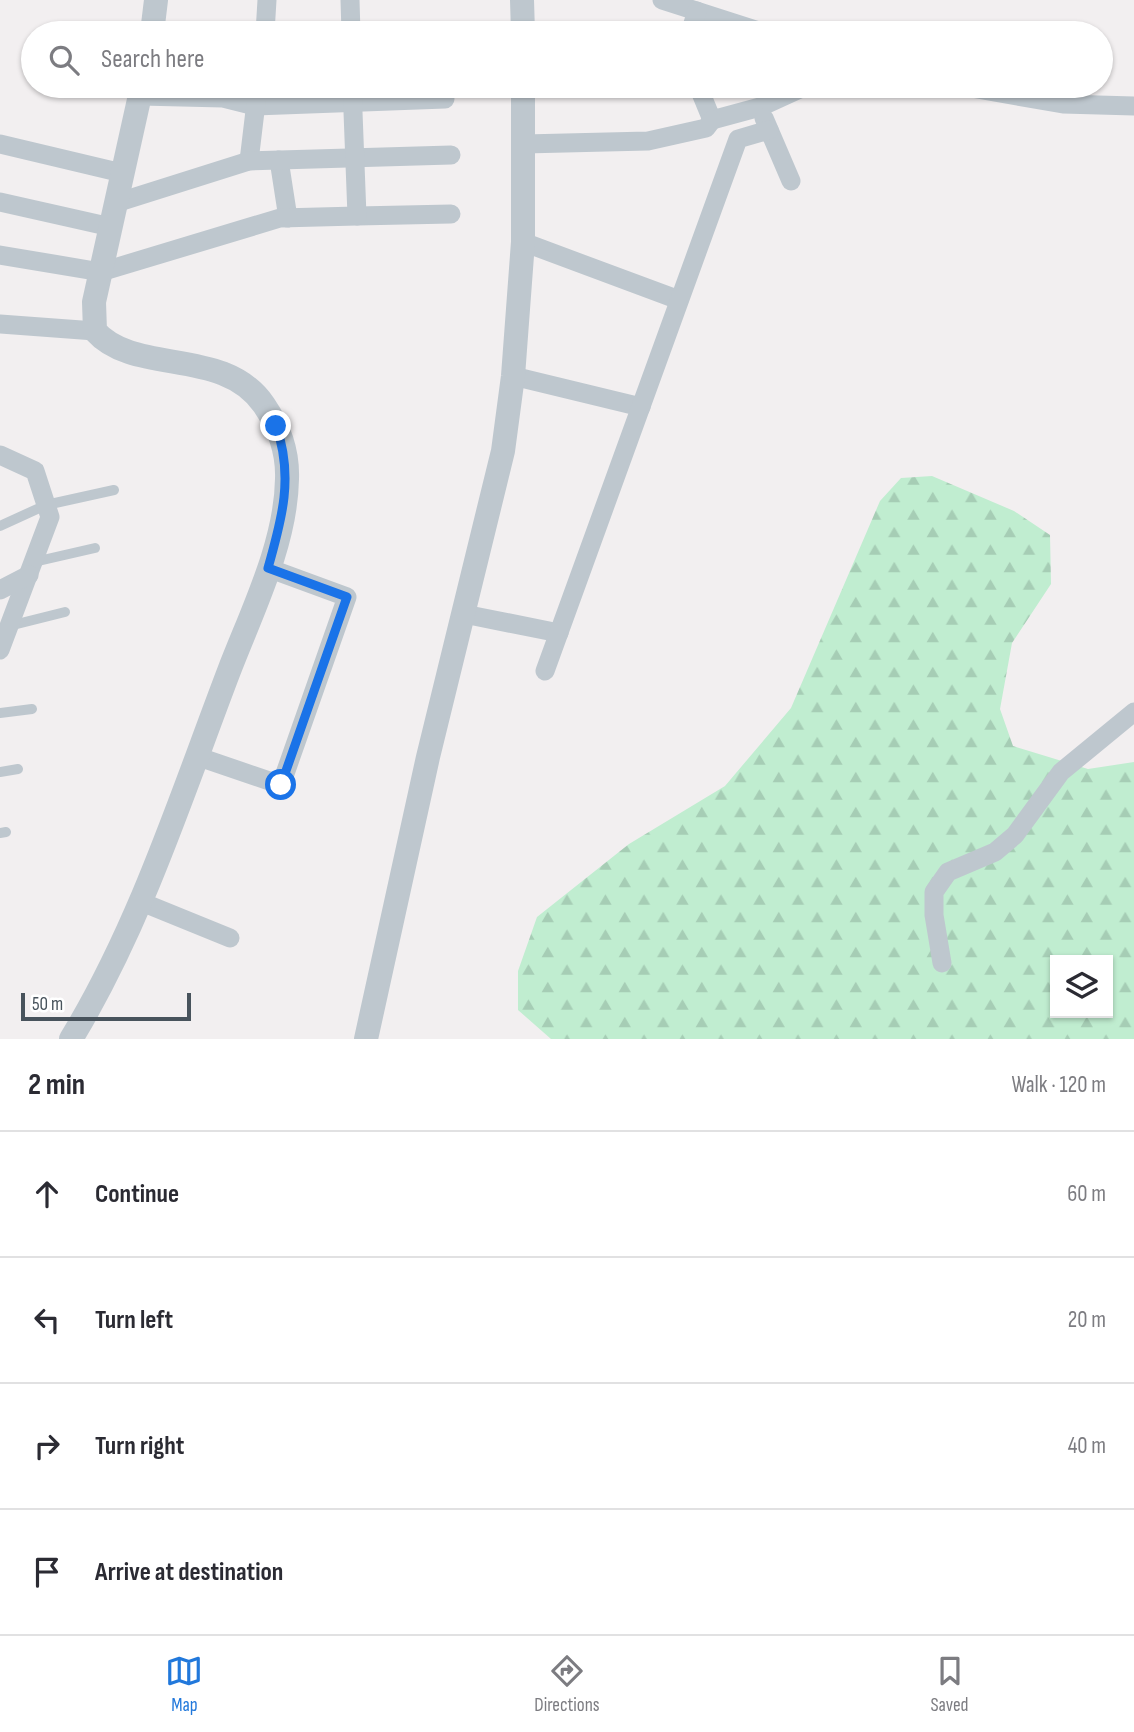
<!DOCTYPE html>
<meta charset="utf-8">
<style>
body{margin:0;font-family:"Sofia Sans Condensed",sans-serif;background:#f2f2f3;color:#2b2b33}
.controls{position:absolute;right:21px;bottom:21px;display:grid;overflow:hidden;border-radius:0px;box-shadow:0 2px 5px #0004}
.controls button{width:63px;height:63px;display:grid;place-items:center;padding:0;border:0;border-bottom:2px solid #e1e1e2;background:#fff;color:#2b2b33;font:35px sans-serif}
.scale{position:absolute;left:21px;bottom:18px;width:170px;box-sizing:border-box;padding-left:7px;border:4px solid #48535c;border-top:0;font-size:19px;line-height:24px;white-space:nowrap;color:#48535c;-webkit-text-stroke:5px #fff;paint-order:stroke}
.stop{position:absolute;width:21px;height:21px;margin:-16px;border:5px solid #1a73e8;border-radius:50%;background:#fff}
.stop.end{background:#1a73e8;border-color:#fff;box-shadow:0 2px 7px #0008}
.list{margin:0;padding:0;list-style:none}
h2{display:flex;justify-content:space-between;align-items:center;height:91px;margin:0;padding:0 28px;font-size:30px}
h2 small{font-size:23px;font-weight:400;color:#7c7c81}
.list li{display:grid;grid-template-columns:46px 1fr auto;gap:21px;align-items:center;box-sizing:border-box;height:126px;padding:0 28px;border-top:2px solid #e1e1e2}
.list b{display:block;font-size:26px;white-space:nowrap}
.list em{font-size:23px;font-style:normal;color:#7c7c81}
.icon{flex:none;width:38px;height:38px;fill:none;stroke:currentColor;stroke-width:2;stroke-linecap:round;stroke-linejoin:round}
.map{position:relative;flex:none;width:1134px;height:1039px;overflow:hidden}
.search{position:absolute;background:#fff;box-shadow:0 2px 5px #0004;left:21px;right:21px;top:21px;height:77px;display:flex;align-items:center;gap:18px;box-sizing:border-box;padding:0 24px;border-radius:38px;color:#7c7c81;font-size:26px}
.sheet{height:595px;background:#fff}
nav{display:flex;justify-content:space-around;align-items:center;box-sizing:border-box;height:98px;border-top:2px solid #e1e1e2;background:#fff;font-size:19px;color:#7c7c81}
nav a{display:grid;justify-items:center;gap:4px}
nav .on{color:#2178db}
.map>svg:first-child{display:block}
</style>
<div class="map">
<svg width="1134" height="1039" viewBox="0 0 1134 1039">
<defs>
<pattern id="forest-firs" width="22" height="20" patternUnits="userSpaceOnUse" patternTransform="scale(1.75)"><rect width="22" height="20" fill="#c0edd0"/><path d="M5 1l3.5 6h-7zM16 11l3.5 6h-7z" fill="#a6cdb5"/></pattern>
</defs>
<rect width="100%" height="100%" fill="#f2eff0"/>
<path fill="url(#forest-firs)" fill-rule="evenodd" d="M932,476L1014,511L1050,535L1051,584L1012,643L1000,709L1013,746L1088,769L1134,762V1039H551L518,1010V971L537,917L629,844L725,786L791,708L880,501L901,478ZM1055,960H1108V1013H1055Z"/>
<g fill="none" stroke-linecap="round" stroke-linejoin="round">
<g stroke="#bec7ce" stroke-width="10">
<path d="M0,526L46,505L114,490"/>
<path d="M34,562L95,548"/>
<path d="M9,626L65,612"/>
<path d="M0,713L32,709"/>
<path d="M0,772L18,769"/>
<path d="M0,833L6,832"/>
</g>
<g stroke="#bec7ce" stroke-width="19">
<path d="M350,0L351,33"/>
<path d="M662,0L765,33"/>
<path d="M265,33L267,0"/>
<path d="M690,33L697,11"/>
<path d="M698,86L712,120L760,107L806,86"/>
<path d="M960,86L1063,104L1134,106"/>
<path d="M140,96L223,98L255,106L445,99"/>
<path d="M764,118L791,181"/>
<path d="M0,144L122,173"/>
<path d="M524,144L648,141L706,128L712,120"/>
<path d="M279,160L288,218"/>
<path d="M249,161L258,86"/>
<path d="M0,202L111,227"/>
<path d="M116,203L249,161L451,155"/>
<path d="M357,216L451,214"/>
<path d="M523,242L679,300"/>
<path d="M0,255L101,272L280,218L357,216L352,86"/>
<path d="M0,324L95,331"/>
<path d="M513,376L641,407"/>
<path d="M0,455L35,471L50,517L0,650"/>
<path d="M0,590L29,575"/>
<path d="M464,614L559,633"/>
<path d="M545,671L738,139L769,130"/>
<path d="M196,756L281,785L347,597L268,568"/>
<path d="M139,901L230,938"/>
<path d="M942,963L934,915V892L948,872L995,852L1015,835L1061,772L1134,712"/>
</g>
<g stroke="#bec7ce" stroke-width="24">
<path d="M522,0L523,33"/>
<path d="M152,33L156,0"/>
<path d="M71,1039C140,926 182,794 229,671C252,611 286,544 287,479C288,452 279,427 264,405C224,346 135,376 95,331L94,302L142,86"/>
<path d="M366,1039L428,757L503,451L513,376L523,242V86"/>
</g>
</g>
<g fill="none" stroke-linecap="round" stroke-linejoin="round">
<path stroke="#1a73e8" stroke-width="9" d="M276,426C294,476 282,519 268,568L347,597L281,785"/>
</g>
</svg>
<div class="controls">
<button><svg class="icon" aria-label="layers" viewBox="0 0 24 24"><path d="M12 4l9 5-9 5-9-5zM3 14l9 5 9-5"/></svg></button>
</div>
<div class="scale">50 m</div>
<div class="stop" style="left:281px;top:785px"></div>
<div class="stop end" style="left:276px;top:426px"></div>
<div class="search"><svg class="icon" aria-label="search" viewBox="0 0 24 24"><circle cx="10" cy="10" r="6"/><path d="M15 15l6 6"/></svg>Search here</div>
</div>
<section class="sheet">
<h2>2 min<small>Walk · 120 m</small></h2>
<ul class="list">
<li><svg class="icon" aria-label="ahead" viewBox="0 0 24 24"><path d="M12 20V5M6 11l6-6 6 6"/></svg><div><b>Continue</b></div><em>60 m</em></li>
<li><svg class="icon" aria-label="left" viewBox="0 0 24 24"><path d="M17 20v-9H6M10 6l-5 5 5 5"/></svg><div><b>Turn left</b></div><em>20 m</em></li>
<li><svg class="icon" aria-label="right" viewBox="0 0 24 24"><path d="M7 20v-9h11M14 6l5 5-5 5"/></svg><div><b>Turn right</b></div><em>40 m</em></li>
<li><svg class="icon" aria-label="arrive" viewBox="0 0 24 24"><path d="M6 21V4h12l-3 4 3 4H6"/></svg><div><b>Arrive at destination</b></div></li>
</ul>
</section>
<nav>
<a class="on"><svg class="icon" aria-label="map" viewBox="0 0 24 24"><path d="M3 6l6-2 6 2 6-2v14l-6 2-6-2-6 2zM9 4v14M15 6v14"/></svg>Map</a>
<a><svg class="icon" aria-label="directions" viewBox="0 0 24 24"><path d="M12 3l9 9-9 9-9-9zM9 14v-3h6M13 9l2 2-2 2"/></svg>Directions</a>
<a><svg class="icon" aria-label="saved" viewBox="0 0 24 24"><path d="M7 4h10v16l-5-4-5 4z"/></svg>Saved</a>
</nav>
